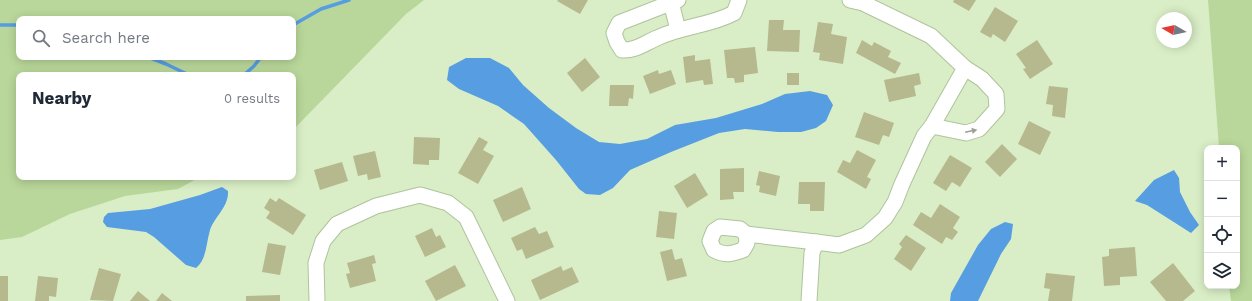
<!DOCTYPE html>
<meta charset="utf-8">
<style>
body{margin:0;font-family:"Work Sans",sans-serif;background:#f2f2f3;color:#1f2937}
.controls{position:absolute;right:12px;bottom:12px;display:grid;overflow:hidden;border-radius:8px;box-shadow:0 2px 10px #0003}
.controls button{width:36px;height:36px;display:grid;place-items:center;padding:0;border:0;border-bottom:1px solid #e0e1e3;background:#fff;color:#1f2937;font:20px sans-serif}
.compass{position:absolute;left:1156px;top:12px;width:36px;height:36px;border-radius:50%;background:#fff;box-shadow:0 2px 10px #0003;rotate:279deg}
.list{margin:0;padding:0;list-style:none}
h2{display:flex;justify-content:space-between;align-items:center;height:52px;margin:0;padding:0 16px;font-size:17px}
h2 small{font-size:13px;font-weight:400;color:#747a83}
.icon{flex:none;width:22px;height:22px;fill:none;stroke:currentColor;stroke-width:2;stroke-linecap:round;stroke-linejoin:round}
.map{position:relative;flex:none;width:1252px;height:301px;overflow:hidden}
.search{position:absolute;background:#fff;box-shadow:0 2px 10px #0003;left:16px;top:16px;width:280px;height:44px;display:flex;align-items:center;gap:10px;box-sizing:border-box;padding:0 14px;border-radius:8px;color:#747a83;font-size:15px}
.panel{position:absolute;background:#fff;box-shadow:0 2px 10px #0003;left:16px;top:72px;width:280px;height:108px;border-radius:8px}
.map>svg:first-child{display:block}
</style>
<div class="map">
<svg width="1252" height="301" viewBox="0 0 1252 301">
<rect width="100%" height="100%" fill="#d9eec6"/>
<g fill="#b9d79a" fill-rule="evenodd">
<path d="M0,0H424L406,14L293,130V75H19V177H200L178,189L125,196L70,214L22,237L0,240ZM19,19H293V57H19Z"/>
<path d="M1208,0H1252V301H1231L1229,286H1237V148H1219Z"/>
</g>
<g fill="#579de1">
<path d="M466,58H490L509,68L523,85L549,108L576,128L599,142L620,144L647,139L675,125L716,118L762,104L785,94L810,91L827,95L833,105L826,121L816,128L801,132H778L745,129L719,133L671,152L630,170L613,188L600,195L586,194L579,189L556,160L524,124L498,106L459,89L447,80L449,67Z"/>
<path d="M1174,170L1179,178L1180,192L1190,212L1199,225L1191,233L1147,205L1135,201L1154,180Z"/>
<path d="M222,187L228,191C229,207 215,216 210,230C206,243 207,259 196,268L186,265L154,237L146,232L107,227L103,222L104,217L108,213L150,209L200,195Z"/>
<path d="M1005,222L1013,224L1011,239L1001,254L978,301H950L951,293L978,245L991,229Z"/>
</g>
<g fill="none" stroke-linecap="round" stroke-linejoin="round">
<g stroke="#579de1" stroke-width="3.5">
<path d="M0,25H19"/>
<path d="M293,25L321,9L349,0"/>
<path d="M148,57L166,64L189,75"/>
<path d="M244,75L254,66L261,57"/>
</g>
</g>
<g fill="#b6b88e">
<path d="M558,0H588L580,14L557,1Z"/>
<path d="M954,0H976L969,11L953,2Z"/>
<path d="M995,7L1018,21L1005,42L993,34L991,38L980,32Z"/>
<path d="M769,20H784L783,30H800L799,52L767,51Z"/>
<path d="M818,22L833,24L831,34L847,37L843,64L819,60L820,53L813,52Z"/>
<path d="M862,40L872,46L874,42L891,51L888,57L901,63L895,74L856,53Z"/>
<path d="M1037,40L1053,64L1030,79L1023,69L1026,68L1016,54Z"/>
<path d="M755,47L758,73L744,75V82L735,83L734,78H727L724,50Z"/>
<path d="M695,55V61L710,59L713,84L704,85L703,80L686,83L683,57Z"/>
<path d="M585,58L600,77L582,92L567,73Z"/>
<path d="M658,70L659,74L671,70L676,84L650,94L643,76Z"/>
<rect x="787" y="73" width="12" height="12"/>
<path d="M919,73L921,84L914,86L916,96L889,102L884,80Z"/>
<path d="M610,85H634L633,99L629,98L628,106H609Z"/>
<path d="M1049,86L1068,88L1065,118L1052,116L1053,105L1046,104Z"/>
<path d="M864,112L894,123L889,137L883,135L879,145L855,137Z"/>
<path d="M1029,121L1051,132L1040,155L1018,144Z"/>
<path d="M414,137L440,138L439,160H429V165L413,164Z"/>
<path d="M479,137L488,142L483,150L494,156L478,184L458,173Z"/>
<path d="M1002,144L1017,159L1000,177L985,162Z"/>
<path d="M857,150L876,160L867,177L871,179L866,189L837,172L843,160L850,163Z"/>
<path d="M375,151L381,177L368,180L367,174L358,176L353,156Z"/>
<path d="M950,155L972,168L960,187L952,182L946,191L933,183Z"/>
<path d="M342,162L348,181L320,190L314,170Z"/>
<path d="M744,168V192H733L734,199L720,200V169Z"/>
<path d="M759,171L780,176L776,196L759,192L760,186L756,185Z"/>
<path d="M695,173L708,195L687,208L674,186Z"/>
<path d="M799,182H825L824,211H810V204H798Z"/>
<path d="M522,187L531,209L503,222L493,200Z"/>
<path d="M270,198L276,202L279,198L306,215L293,235L266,218L270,212L264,208Z"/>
<path d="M940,204L960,217L953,228L958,232L952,240L946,237L942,244L913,225L921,212L931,218Z"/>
<path d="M659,211L677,213L674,239L656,237Z"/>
<path d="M535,227L539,234L547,231L554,247L526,259L522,249L517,251L511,238Z"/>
<path d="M432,228L436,237L440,235L446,247L425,257L415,236Z"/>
<path d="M906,235L926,248L911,271L894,259L902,247L899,244Z"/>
<path d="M268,243L286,246L280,275L262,272Z"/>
<path d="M1135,247L1137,276L1120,277V285L1104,286L1102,257L1109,256V249Z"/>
<path d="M672,249L675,260L682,258L687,276L667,281L660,252Z"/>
<path d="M374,255L376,263L372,264L376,281L350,288L346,274L350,273L347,263Z"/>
<path d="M1173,263L1195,291L1183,301H1166L1150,282Z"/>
<path d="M455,265L466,286L436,301L425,281Z"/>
<path d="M561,266L563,271L572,267L579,282L540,300L531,280Z"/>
<path d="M99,268L121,274L113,301L90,300Z"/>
<path d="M1046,273L1075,276L1072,301H1048L1050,289L1044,288Z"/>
<rect x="0" y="276" width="8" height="25"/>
<path d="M38,276L58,278L56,297L49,296V301H35Z"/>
<path d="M138,291L150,301H130Z"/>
<path d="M162,293L172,301H156Z"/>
<path d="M280,295V301H246V296Z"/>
</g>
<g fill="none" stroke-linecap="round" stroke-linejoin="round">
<defs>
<g id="minor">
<path d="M678,0L619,23L614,33L617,42L622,50C635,51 645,43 657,38C681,26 710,26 734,13L739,0"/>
<path d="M671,2L678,30"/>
<path d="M932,126L966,133L979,129L997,109L996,94L982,79L965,68"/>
<path d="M720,227L740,229L746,234L747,243L743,250C731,254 726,256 714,250L710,241L714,231Z"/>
<path d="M746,234L816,242"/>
<path d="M317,301L316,263L323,241L337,224L376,206L420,195L448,203L466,217L507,301"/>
<path d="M809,301L812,253L816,242L839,245L866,235L885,218L895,202L902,184L924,136L932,126L965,68L931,36L863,3L850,0"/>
</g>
</defs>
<use href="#minor" stroke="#afc39c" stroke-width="17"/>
<use href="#minor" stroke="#fff" stroke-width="15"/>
</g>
<defs><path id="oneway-solid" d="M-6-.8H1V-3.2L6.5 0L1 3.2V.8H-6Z"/></defs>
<use fill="#9ca098" href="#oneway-solid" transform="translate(971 131) rotate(-12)"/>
</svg>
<div class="controls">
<button>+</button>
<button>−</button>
<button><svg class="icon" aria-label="locate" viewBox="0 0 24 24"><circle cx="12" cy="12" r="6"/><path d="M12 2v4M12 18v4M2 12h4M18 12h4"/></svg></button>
<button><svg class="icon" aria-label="layers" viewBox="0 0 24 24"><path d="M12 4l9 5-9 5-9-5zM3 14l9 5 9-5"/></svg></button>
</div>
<svg class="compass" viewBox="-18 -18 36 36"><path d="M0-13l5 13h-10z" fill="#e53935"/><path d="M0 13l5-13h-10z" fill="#747a83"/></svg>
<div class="search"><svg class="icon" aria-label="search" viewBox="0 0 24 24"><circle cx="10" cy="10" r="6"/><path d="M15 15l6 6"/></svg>Search here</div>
<section class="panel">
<h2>Nearby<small>0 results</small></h2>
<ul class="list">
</ul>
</section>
</div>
